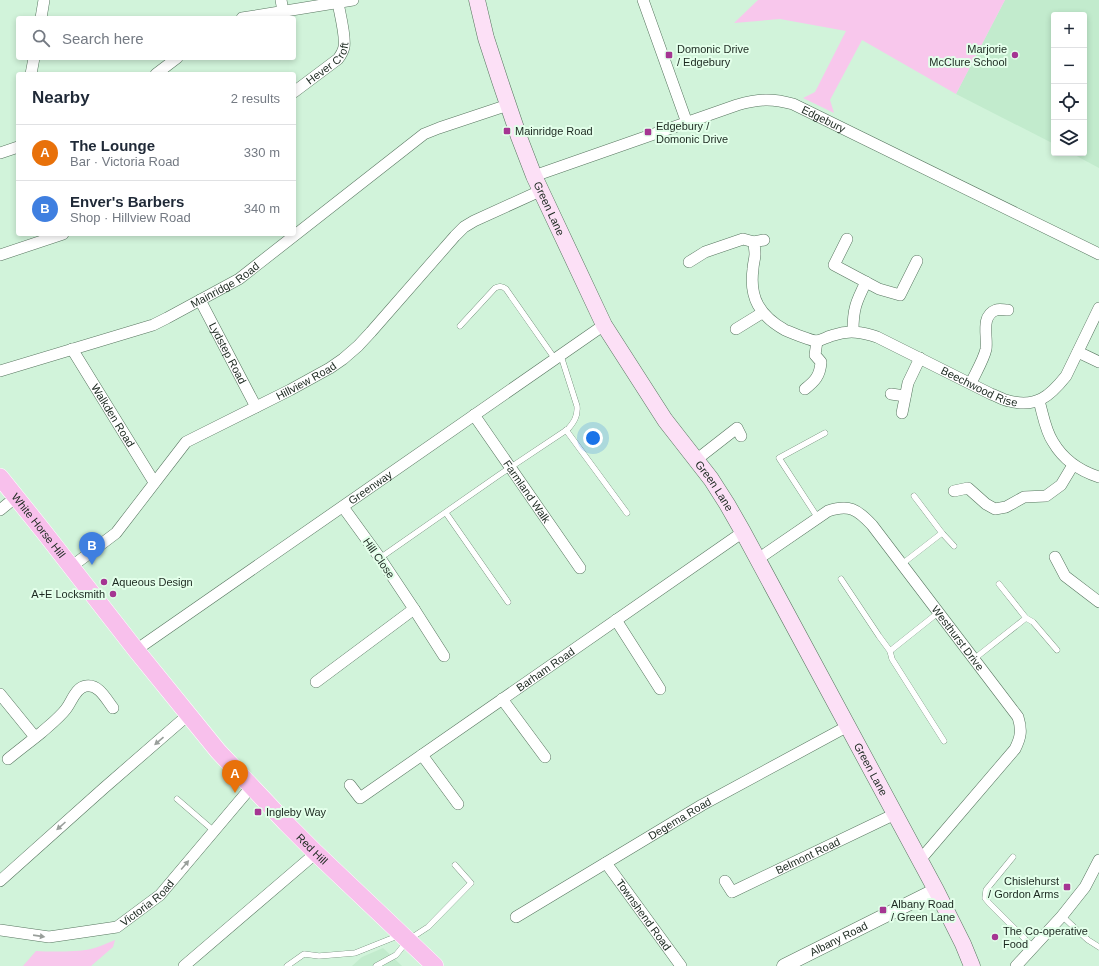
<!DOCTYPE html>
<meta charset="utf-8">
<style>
body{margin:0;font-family:Arial,sans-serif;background:#f6f6f7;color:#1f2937}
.controls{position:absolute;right:12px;top:12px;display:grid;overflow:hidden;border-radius:4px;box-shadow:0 2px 6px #0003}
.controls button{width:36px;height:36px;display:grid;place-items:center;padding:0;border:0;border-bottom:1px solid #e0e1e3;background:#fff;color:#1f2937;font:20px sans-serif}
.you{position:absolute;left:593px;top:438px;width:14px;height:14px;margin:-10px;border:3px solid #fff;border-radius:50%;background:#1a73e8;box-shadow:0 0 0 6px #1a73e833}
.badge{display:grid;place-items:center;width:26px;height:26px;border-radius:50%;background:#a53592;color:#fff;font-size:13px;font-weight:700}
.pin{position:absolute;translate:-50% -33px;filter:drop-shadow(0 1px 2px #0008)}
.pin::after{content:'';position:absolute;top:21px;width:14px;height:12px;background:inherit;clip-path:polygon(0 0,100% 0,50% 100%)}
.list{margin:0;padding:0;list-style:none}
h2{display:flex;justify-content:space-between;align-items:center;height:52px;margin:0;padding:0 16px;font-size:17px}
h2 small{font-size:13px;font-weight:400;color:#747a83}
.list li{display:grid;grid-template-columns:26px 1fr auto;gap:12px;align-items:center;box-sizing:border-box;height:56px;padding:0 16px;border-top:1px solid #e0e1e3}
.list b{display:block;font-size:15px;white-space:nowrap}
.list p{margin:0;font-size:13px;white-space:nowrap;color:#747a83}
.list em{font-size:13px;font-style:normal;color:#747a83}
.icon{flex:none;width:22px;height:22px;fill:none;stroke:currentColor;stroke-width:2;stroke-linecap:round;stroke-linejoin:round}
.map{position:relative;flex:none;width:1099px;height:966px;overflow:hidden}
.search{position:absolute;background:#fff;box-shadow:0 2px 6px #0003;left:16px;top:16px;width:280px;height:44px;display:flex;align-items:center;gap:10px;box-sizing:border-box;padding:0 14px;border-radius:4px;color:#747a83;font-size:15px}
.panel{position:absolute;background:#fff;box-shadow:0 2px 6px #0003;left:16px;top:72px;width:280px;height:164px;border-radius:4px}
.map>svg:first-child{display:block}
</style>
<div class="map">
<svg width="1099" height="966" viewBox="0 0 1099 966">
<rect width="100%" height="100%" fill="#d1f3da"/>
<g fill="#c2ebcd">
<path d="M1005,0H1099V168L1071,153H1084V15H1054V144L956,94Z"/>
<path d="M383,948L402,966H352L362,957Z"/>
</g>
<g fill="#f8c7ec">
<path d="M758,0H1005L956,94L862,40L830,100L834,113L803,98L815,92L846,31L780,19L734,23Z"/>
<path d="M115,940L113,947L91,966H23L36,951C50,952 77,952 91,949C99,947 107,943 115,940Z"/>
</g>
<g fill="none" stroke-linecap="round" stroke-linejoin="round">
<defs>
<g id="service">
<path d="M460,326L495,288C500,286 502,286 506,289L555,359"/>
<path d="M566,430L627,513"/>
<path d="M914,496L942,533"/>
<path d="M446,513L508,602"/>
<path d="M818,518L779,458L825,433"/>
<path d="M380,558L499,475L568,429C574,422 578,416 577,406L561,356"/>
<path d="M902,564L942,533L954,546"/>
<path d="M841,579L879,636L890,651L939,612"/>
<path d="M1026,618L1033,622L1057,650"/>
<path d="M890,651L892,659L944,741"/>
<path d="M974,659L1026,618L999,584"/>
<path d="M177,799L214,831"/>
<path d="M1013,857L986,890L985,898L989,903L1033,947"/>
<path d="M1062,916L1088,940L1099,947"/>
<path d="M287,966L304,954L319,956L355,953L400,935"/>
<path d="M376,966L396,955L408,940L428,927L471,883L455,865"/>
</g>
<g id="minor">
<path d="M281,0L283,11"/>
<path d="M643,0L687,123"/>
<path d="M41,18L44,0"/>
<path d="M242,18L353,0"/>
<path d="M31,74L34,58"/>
<path d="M156,74L177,58"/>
<path id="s1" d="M294,92L338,59C341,55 343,52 344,47C346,37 340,14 338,3"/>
<path d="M0,153L18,147"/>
<path id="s2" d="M534,176L737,105C758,99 772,98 793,104L1099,254"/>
<path d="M847,239L834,265L879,289L900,295L917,261"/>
<path id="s3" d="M754,242C754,246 755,250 755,254C755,259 753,264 753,269C749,298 760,316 785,330C790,332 811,341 817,341C822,340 829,336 834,335C849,330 862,332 877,337L991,394C997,396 1003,400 1009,401C1037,408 1050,396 1066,376L1099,308"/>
<path d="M0,255L63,234"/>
<path d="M689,262L705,252L743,239L754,242L764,240"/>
<path id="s4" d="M200,300L256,407"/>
<path d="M736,329L762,313"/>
<path d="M853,331C853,309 856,302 866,282"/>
<path id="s5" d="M72,349L154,482"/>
<path d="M1078,352L1099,362"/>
<path id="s6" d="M0,371L153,325L167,318L239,279L424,134L439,128L508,105"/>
<path d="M971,383C975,374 984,359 986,349C988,337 980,316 996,310C999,309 1004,310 1008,310"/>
<path d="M805,389C815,381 820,376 821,362L815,355L817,341"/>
<path d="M891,394L905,396"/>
<path d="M1039,401C1043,414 1045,430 1053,442C1063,459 1080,471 1099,477"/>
<path d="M902,413L908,383L920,358"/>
<path id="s7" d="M474,415L580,568"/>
<path d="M696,460L737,428L741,436"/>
<path d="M954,491L968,488L986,504L995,509L1006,507L1024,497L1046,496L1061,485L1073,465"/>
<path d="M0,510L16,497"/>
<path d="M1055,557L1065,576L1099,602"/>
<path id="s8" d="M758,559L828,511C849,504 857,509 872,525L1018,717C1022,730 1021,737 1015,749L920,860"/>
<path id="s9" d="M71,567L116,533L186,442L290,390L330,368L343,359L358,346L371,332L455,236L464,227L474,221L540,191"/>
<path d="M414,609L444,656"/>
<path d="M616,620L660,689"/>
<path id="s10" d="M136,650L604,325"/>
<path d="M316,682L414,609L380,558L343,507"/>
<path d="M0,694L35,737"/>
<path d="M502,699L545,757"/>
<path d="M422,755L458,804"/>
<path d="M8,759C19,750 31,741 42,732C50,725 60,717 66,709C72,701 76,687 86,686C99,684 106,699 113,708"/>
<path id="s11" d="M350,785L360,798L743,532"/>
<path id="s12" d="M606,863L681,966"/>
<path d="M0,881L104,788L188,715"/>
<path id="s13" d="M725,881L732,892L895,814"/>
<path id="s14" d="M516,917L702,805L848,726"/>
<path id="s15" d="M0,930L49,937L117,927L160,895L252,786"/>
<path d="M184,966L316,853"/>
<path d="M1016,966L1062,916L1085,887L1099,860"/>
</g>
<g id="tertiary">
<path id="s16" d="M784,966L936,890"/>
</g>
<g id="secondary">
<path id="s17" d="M477,0L486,38L500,81L519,137L534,176L604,325L665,420L711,479L727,504L743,532L936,890L963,944L972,966"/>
</g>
<g id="primary">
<path id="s18" d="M0,477L44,532L136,650L218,751L286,823L316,853L435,966"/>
</g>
</defs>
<use href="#service" stroke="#57755f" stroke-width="6"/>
<use href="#minor" stroke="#57755f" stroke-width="12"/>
<use href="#tertiary" stroke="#57755f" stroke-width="15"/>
<use href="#secondary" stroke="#57755f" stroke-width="17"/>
<use href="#primary" stroke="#fff" stroke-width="18"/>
<use href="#service" stroke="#fff" stroke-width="5.5"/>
<use href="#minor" stroke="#fff" stroke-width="11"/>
<use href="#tertiary" stroke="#fff" stroke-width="14"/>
<use href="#secondary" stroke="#fce0f6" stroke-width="16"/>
<use href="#primary" stroke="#f8c0ec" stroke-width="17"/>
</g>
<defs><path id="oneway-solid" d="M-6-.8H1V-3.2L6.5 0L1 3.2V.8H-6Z"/></defs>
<g fill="#999f9b">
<use href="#oneway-solid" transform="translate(159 741) rotate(139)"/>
<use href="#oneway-solid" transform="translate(61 826) rotate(138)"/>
<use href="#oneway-solid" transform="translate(185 865) rotate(-50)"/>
<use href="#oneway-solid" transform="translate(39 936) rotate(8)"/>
</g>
<g fill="#a53592" stroke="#e3ffea" stroke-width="1.5">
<rect x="665" y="51" width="8" height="8" rx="2"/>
<circle cx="1015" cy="55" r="4"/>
<rect x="503" y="127" width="8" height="8" rx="2"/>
<rect x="644" y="128" width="8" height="8" rx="2"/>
<circle cx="104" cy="582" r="4"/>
<circle cx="113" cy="594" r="4"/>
<rect x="254" y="808" width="8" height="8" rx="2"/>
<rect x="1063" y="883" width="8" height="8" rx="2"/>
<rect x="879" y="906" width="8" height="8" rx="2"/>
<circle cx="995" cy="937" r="4"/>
</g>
<g text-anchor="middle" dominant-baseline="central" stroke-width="4" stroke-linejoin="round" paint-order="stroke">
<g font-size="11" fill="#1c2920" stroke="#e3ffea" text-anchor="start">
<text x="677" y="49">Domonic Drive<tspan x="677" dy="13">/ Edgebury</tspan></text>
<text x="1007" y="49" text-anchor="end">Marjorie<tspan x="1007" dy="13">McClure School</tspan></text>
<text x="656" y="126">Edgebury /<tspan x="656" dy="13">Domonic Drive</tspan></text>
<text x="515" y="131">Mainridge Road</text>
<text x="112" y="582">Aqueous Design</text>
<text x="105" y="594" text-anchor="end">A+E Locksmith</text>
<text x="266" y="812">Ingleby Way</text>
<text x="1059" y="881" text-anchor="end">Chislehurst<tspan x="1059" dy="13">/ Gordon Arms</tspan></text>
<text x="891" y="904">Albany Road<tspan x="891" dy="13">/ Green Lane</tspan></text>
<text x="1003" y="931">The Co-operative<tspan x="1003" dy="13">Food</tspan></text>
</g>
<g font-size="11" fill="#1c2920" stroke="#e3ffea">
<text stroke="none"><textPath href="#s1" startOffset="45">Hever Croft</textPath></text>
<text stroke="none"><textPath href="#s2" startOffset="306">Edgebury</textPath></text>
<text stroke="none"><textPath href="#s17" startOffset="221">Green Lane</textPath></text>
<text stroke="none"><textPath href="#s6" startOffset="242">Mainridge Road</textPath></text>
<text stroke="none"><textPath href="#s4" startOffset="60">Lydstep Road</textPath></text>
<text stroke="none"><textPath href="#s9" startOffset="306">Hillview Road</textPath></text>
<text stroke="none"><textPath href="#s3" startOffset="311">Beechwood Rise</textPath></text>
<text stroke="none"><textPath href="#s5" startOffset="78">Walkden Road</textPath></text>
<text stroke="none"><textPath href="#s17" startOffset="545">Green Lane</textPath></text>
<text stroke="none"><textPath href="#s10" startOffset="285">Greenway</textPath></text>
<text stroke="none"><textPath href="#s7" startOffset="93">Farmland Walk</textPath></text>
<text stroke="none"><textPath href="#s18" startOffset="62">White Horse Hill</textPath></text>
<text transform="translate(379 558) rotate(55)">Hill Close</text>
<text stroke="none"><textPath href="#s8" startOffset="277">Westhurst Drive</textPath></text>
<text stroke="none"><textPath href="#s11" startOffset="242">Barham Road</textPath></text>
<text stroke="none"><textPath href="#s17" startOffset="869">Green Lane</textPath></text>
<text stroke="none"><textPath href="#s14" startOffset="191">Degema Road</textPath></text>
<text stroke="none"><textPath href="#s18" startOffset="486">Red Hill</textPath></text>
<text stroke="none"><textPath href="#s13" startOffset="97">Belmont Road</textPath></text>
<text stroke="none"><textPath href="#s15" startOffset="157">Victoria Road</textPath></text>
<text stroke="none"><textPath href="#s12" startOffset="64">Townshend Road</textPath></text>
<text stroke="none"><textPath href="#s16" startOffset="61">Albany Road</textPath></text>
</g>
</g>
</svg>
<div class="controls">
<button>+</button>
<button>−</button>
<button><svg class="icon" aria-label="locate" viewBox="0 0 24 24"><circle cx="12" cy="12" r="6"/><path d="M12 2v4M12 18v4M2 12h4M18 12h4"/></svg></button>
<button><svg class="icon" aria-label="layers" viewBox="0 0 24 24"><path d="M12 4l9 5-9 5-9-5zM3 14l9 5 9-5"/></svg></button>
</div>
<div class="you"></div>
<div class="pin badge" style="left:235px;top:793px;background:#e8710a">A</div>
<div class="pin badge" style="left:92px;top:565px;background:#3f7fe0">B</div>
<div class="search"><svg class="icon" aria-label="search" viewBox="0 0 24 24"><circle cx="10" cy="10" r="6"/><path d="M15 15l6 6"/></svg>Search here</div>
<section class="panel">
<h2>Nearby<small>2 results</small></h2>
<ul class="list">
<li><span class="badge" style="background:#e8710a">A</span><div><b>The Lounge</b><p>Bar · Victoria Road</p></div><em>330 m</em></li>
<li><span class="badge" style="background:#3f7fe0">B</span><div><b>Enver's Barbers</b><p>Shop · Hillview Road</p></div><em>340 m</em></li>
</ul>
</section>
</div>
